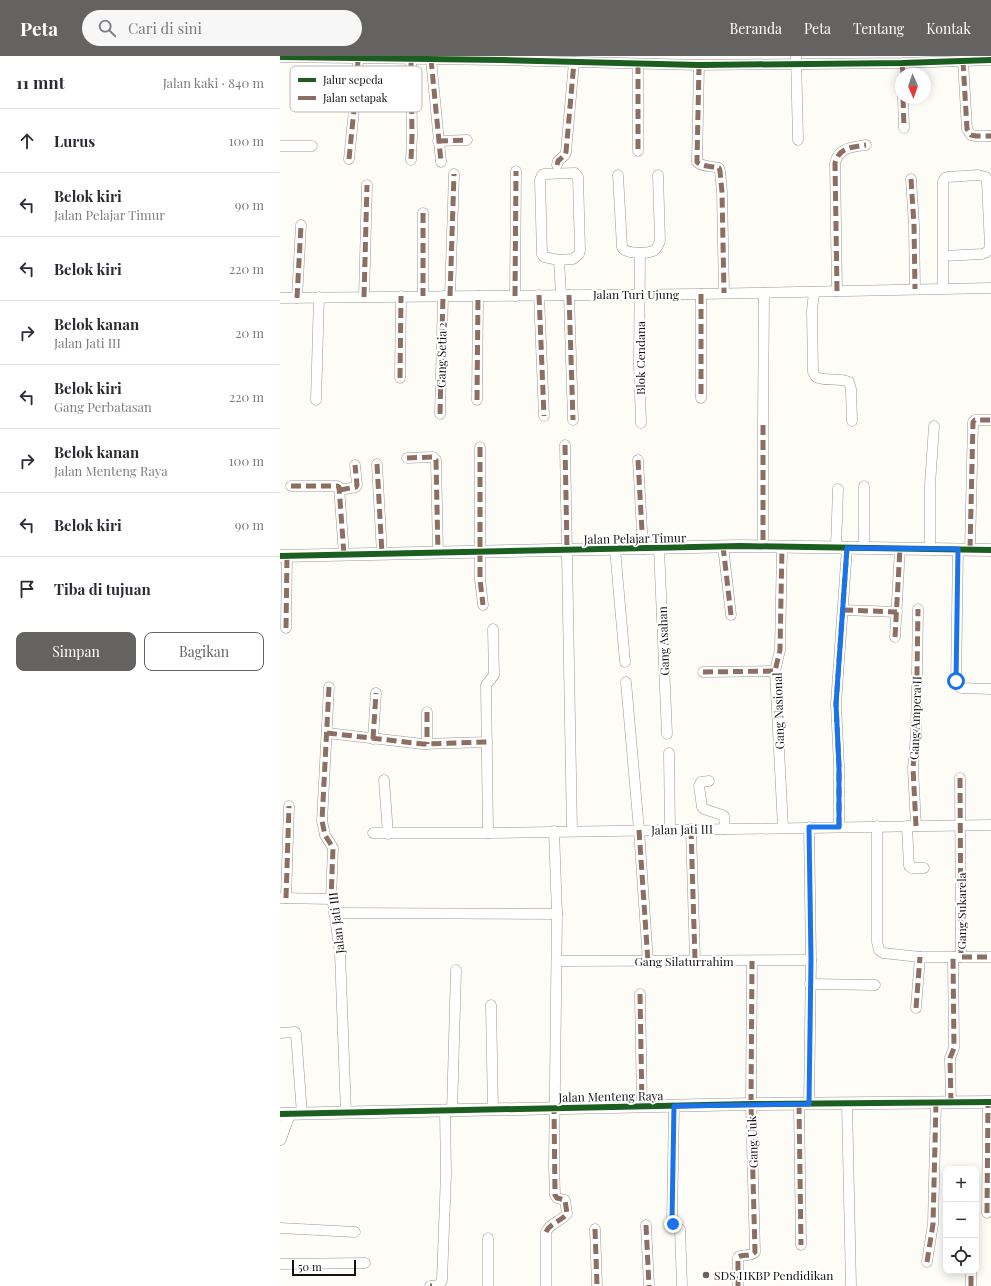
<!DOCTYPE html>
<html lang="id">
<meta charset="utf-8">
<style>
body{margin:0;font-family:"Playfair Display",serif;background:#f7f7f7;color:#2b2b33}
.controls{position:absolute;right:12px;bottom:12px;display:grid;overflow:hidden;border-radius:8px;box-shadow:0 2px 10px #0003}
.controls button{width:36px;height:36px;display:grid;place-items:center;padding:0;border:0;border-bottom:1px solid #e1e1e2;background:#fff;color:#2b2b33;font:20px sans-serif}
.compass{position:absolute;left:615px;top:12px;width:36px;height:36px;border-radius:50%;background:#fff;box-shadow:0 2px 10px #0003;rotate:178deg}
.scale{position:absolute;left:12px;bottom:10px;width:64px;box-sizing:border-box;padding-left:4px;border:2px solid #111;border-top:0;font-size:11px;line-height:14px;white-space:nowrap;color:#111;-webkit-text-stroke:3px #fff;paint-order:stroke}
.stop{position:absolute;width:12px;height:12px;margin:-9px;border:3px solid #1a73e8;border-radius:50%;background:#fff}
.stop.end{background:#1a73e8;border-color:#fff;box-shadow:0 1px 4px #0008}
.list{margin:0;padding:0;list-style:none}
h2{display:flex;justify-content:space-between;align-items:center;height:52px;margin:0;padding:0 16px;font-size:17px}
h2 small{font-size:13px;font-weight:400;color:#7c7c81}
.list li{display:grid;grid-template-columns:26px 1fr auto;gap:12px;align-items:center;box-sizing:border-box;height:64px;padding:0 16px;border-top:1px solid #e1e1e2}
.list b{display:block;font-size:15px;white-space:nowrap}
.list p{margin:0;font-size:13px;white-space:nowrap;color:#7c7c81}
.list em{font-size:13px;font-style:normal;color:#7c7c81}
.actions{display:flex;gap:8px;padding:12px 16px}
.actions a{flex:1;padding:9px 0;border:1px solid #646362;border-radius:8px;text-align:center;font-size:14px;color:#646362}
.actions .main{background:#646362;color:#fff}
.icon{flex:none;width:22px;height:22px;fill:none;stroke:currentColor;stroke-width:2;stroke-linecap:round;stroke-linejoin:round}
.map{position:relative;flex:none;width:711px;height:1230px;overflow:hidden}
header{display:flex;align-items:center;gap:24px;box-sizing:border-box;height:56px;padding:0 20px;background:#646362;color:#fff}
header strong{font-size:19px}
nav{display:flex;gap:22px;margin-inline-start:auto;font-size:14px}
.search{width:280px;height:36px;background:#f7f7f7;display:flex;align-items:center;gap:10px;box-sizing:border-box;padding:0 14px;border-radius:22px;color:#7c7c81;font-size:15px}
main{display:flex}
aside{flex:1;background:#fff}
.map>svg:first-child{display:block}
</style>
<header>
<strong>Peta</strong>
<div class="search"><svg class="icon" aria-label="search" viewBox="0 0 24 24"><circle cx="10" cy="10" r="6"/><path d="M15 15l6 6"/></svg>Cari di sini</div>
<nav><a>Beranda</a><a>Peta</a><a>Tentang</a><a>Kontak</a></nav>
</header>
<main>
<aside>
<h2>11 mnt<small>Jalan kaki · 840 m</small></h2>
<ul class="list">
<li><svg class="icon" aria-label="ahead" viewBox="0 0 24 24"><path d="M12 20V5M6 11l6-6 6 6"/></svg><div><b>Lurus</b></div><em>100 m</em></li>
<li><svg class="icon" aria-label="left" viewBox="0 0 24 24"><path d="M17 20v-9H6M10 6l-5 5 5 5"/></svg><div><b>Belok kiri</b><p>Jalan Pelajar Timur</p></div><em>90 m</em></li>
<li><svg class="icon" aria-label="left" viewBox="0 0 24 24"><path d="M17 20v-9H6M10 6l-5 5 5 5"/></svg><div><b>Belok kiri</b></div><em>220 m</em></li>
<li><svg class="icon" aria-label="right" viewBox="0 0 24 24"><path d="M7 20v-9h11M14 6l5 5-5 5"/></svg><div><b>Belok kanan</b><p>Jalan Jati III</p></div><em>20 m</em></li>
<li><svg class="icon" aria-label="left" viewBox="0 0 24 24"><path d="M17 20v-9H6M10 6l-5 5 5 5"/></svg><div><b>Belok kiri</b><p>Gang Perbatasan</p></div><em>220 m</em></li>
<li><svg class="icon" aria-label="right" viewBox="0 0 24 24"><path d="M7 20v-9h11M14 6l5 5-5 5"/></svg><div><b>Belok kanan</b><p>Jalan Menteng Raya</p></div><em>100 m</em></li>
<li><svg class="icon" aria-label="left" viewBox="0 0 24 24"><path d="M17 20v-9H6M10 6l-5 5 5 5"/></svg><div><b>Belok kiri</b></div><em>90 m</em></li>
<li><svg class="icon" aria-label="arrive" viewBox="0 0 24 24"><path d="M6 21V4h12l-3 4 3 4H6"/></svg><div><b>Tiba di tujuan</b></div></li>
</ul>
<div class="actions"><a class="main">Simpan</a><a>Bagikan</a></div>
</aside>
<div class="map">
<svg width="711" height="1230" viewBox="0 0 711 1230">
<rect width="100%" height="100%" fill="#fdfcf7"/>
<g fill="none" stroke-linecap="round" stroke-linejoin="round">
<defs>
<g id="minor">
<path d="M516,0L518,84"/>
<path d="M0,1L221,4L419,9L622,7L711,4"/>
<path d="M131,3L132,80L131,104"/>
<path d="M151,3L161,106"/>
<path d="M683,5L687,73L691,79L696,80H711"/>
<path d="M358,8V95"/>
<path d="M419,9L417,106C422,111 432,110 439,112L440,115L442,136L444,237"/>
<path d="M623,42L624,72"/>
<path d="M158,85L187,84"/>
<path d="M0,90H32"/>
<path d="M69,103L77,24L78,2"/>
<path d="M277,109L278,105L285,99L286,96L294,6"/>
<path d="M338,119L342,191C345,198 365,198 373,195C377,194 378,189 380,185L378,119"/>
<path d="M631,123L634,169L635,233"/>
<path d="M143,157V240"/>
<path d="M360,197L359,306L361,367"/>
<path d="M663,200L702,198C707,197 709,195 710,190L707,126L706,121L698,119L668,121L665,122L663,126V232"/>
<path d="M279,204L293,203L299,198L300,194L298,121L295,117L264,118L262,119L260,124L262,198L264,201L279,204L281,239"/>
<path d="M557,235L555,107C559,91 573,91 586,89"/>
<path d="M534,236L532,255L533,316L536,321C546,326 559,321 569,326L571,333L572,365"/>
<path d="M421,238V342"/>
<path d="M259,239L264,360"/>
<path d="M289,239L293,364"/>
<path d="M170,240L174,118"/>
<path d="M235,240L236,115"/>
<path d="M84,241L87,129"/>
<path d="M0,242L421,238L711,232"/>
<path d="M17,242L21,169"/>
<path d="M120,322L121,240"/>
<path d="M36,344L39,241"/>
<path d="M197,344L198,240"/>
<path d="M160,358L163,240"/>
<path d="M285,389L292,775"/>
<path d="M200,391V523L203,549"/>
<path d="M127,402L153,401L156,404L158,497"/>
<path d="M358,404L363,493"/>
<path d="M97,408L102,498"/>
<path d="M11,430H57L59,431L64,499"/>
<path d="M584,430V492"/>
<path d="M60,434L76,431L77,429L75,409"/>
<path d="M443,490L451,559"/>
<path d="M483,490V369L484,237"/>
<path d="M502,491L500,594L495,615L503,772"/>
<path d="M556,491L558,433"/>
<path d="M379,492L387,678"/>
<path d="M335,493L345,606"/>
<path d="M650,493V429L654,370"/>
<path d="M678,493L676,628L681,632L711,633"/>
<path d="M690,493L693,366L695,364H711"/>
<path d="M563,554L617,556"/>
<path d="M6,572L7,500"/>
<path d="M615,581L620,492"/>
<path d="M423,616L495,615"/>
<path d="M346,626L359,774L368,906"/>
<path d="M49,631L42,765L45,779L53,792L51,843L53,846L60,897L66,1057"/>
<path d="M147,656V688"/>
<path d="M47,677L143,688L207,686"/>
<path d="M93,683L96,637"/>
<path d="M389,697L390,773"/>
<path d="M680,722L681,901"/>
<path d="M104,724L108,778"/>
<path d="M429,725L421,726L419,730L422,751L424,753L442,759L444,760L445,773"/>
<path d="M597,770V886L599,894L603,897L640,901H711"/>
<path d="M627,770L629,810L632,812H644"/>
<path d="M636,770L633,712L636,680L638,553"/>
<path d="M559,771V710L556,648L567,492"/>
<path d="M411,773L415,904"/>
<path d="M93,777H208L711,769"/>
<path d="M208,777L206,629L214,619L213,573"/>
<path d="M0,842L51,843"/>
<path d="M6,842L9,750"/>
<path d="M54,857L277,858"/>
<path d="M277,905L531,904"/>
<path d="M530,928L595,929"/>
<path d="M360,938L362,1050"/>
<path d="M211,949L213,1054"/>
<path d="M636,952L640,901"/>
<path d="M0,977L15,976L16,978L22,1058"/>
<path d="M567,1047L571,1230"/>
<path d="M671,1047L670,1002L674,992L673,901"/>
<path d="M519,1048L521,1189"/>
<path d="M529,1048L531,904L529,771"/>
<path d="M394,1050L392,1165L394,1169L400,1173L402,1230"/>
<path d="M172,1055L176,914"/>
<path d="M707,1157L708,1046"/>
<path d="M366,1169L369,1230"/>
<path d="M0,1172L75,1176"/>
<path d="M315,1173L317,1230"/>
<path d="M208,1182V1230"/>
<path d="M647,1206L653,1168L656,1047"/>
<path d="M0,1208L85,1207"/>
<path d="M150,1230C155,1230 160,1230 162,1224L166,1118L165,1055"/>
<path d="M266,1230V1176C270,1167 281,1165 287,1158L285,1144L277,1142L275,1139L274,1110L277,858L274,775"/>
<path d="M458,1230V1201C463,1198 471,1201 475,1196L471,1048L472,905"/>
<path d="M691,1230V1215"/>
</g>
<g id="tertiary">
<path d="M0,500L460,490L711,494"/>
<path d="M0,1058L471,1048L711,1046"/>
<path d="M0,1083L9,1058"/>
</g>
</defs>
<use href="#minor" stroke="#979795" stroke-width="11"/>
<use href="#tertiary" stroke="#979795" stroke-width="13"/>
<use href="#minor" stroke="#fffffe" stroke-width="10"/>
<use href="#tertiary" stroke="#fffffe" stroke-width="12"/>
<g stroke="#8d6e63" stroke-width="5" stroke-dasharray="10 5" stroke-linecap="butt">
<path d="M131,3L132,80L131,104"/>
<path d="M151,3L161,106"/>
<path d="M683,5L687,73L691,79L696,80H711"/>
<path d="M622,7L623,18"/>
<path d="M358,8V95"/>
<path d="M419,9L417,106C422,111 432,110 439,112L440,115L442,136L444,237"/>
<path d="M623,42L624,72"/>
<path d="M158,85L187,84"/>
<path d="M69,103L77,24L78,2"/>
<path d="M277,109L278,105L285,99L286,96L294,6"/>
<path d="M631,123L634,169L635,233"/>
<path d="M143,157V240"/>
<path d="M557,235L555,107C559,91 573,91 586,89"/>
<path d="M421,238V342"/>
<path d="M259,239L264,360"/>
<path d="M289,239L293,364"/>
<path d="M170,240L174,118"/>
<path d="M235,240L236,115"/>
<path d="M84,241L87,129"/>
<path d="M17,242L21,169"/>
<path d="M120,322L121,240"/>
<path d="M197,344L198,240"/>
<path d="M160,358L163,240"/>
<path d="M483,369V490"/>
<path d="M285,389L287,494"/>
<path d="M200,391V523L203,549"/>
<path d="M127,402L153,401L156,404L158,497"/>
<path d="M358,404L363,493"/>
<path d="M97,408L102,498"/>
<path d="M11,430H57L59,431L64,499"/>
<path d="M60,434L76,431L77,429L75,409"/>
<path d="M443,490L451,559"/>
<path d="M690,493L693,366L695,364H711"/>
<path d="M563,554L617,556"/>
<path d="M6,572L7,500"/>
<path d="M615,581L620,492"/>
<path d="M423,616L495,615L500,594L502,491"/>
<path d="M49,631L42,765L45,779L53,792L51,843"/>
<path d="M147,656V688"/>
<path d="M47,677L143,688L207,686"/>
<path d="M93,683L96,637"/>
<path d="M680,722L681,901H711"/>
<path d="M636,770L633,712L636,680L638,553"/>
<path d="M559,771V710L556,648L567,492"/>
<path d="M411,773L415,904"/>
<path d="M359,774L368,906"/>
<path d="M6,842L9,750"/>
<path d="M360,938L362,1050"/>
<path d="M636,952L640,901"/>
<path d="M671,1047L670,1002L674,992L673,901"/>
<path d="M519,1048L521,1189"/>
<path d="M707,1157L708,1046"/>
<path d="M366,1169L369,1230"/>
<path d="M315,1173L317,1230"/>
<path d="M266,1176C270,1167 281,1165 287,1158L285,1144L277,1142L275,1139L274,1052"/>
<path d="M647,1206L653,1168L656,1047"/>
<path d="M150,1230H152"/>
<path d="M458,1230V1201C463,1198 471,1201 475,1196L471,1048L472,905"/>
<path d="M691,1230V1215"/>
</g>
<defs>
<g id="cycleway">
<path d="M0,1L221,4L419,9L622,7L711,4"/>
<path d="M0,500L460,490L711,494"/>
<path d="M0,1058L471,1048L711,1046"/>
</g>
</defs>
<use href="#cycleway" stroke="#fff" stroke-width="8"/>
<use href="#cycleway" stroke="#1b5e20" stroke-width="6"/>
</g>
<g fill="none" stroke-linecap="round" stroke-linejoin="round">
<path stroke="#1a73e8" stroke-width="5" d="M393,1168L392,1165L394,1050L529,1048L531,904L529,771H559V710L556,648L567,492L678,493L676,625"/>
</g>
<circle fill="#646362" stroke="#fff" stroke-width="1.5" cx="426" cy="1219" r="4"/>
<g text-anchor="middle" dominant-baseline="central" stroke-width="4" stroke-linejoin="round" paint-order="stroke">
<g font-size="12" fill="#111" stroke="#fff">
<text x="356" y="238">Jalan Turi Ujung</text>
<text transform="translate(161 299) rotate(-89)">Gang Setia 2</text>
<text transform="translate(360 302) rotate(-90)">Blok Cendana</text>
<text transform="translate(355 482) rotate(-1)">Jalan Pelajar Timur</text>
<text transform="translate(383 585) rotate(-92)">Gang Asahan</text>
<text transform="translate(498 655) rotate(-92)">Gang Nasional</text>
<text transform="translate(635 662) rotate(-88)">Gang Ampera II</text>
<text transform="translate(402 773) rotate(-1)">Jalan Jati III</text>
<text transform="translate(681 855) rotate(-90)">Gang Sukarela</text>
<text transform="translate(56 867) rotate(-97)">Jalan Jati III</text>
<text x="404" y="905">Gang Silaturrahim</text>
<text transform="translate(331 1040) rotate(-1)">Jalan Menteng Raya</text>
<text transform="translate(472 1086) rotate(-92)">Gang Uuk</text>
</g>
<g font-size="12" fill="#111" stroke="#fff" text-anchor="start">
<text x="434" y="1219">SDS HKBP Pendidikan</text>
</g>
</g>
<rect x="10" y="10" width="132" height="46" rx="6" fill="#fff" stroke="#b8b8b8" stroke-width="1"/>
<rect x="18" y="22" width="18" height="4" fill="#1b5e20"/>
<rect x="18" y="40" width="18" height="4" fill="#8d6e63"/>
<g font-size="11" fill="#111">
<text x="43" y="28">Jalur sepeda</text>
<text x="43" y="46">Jalan setapak</text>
</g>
</svg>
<div class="controls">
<button>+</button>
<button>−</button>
<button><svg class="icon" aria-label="locate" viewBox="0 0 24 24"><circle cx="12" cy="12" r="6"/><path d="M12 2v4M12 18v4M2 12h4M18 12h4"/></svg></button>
</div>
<svg class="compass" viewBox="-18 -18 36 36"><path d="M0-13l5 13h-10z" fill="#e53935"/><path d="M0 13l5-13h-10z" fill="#7c7c81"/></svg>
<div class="scale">50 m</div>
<div class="stop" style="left:676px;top:625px"></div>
<div class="stop end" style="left:393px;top:1168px"></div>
</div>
</main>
